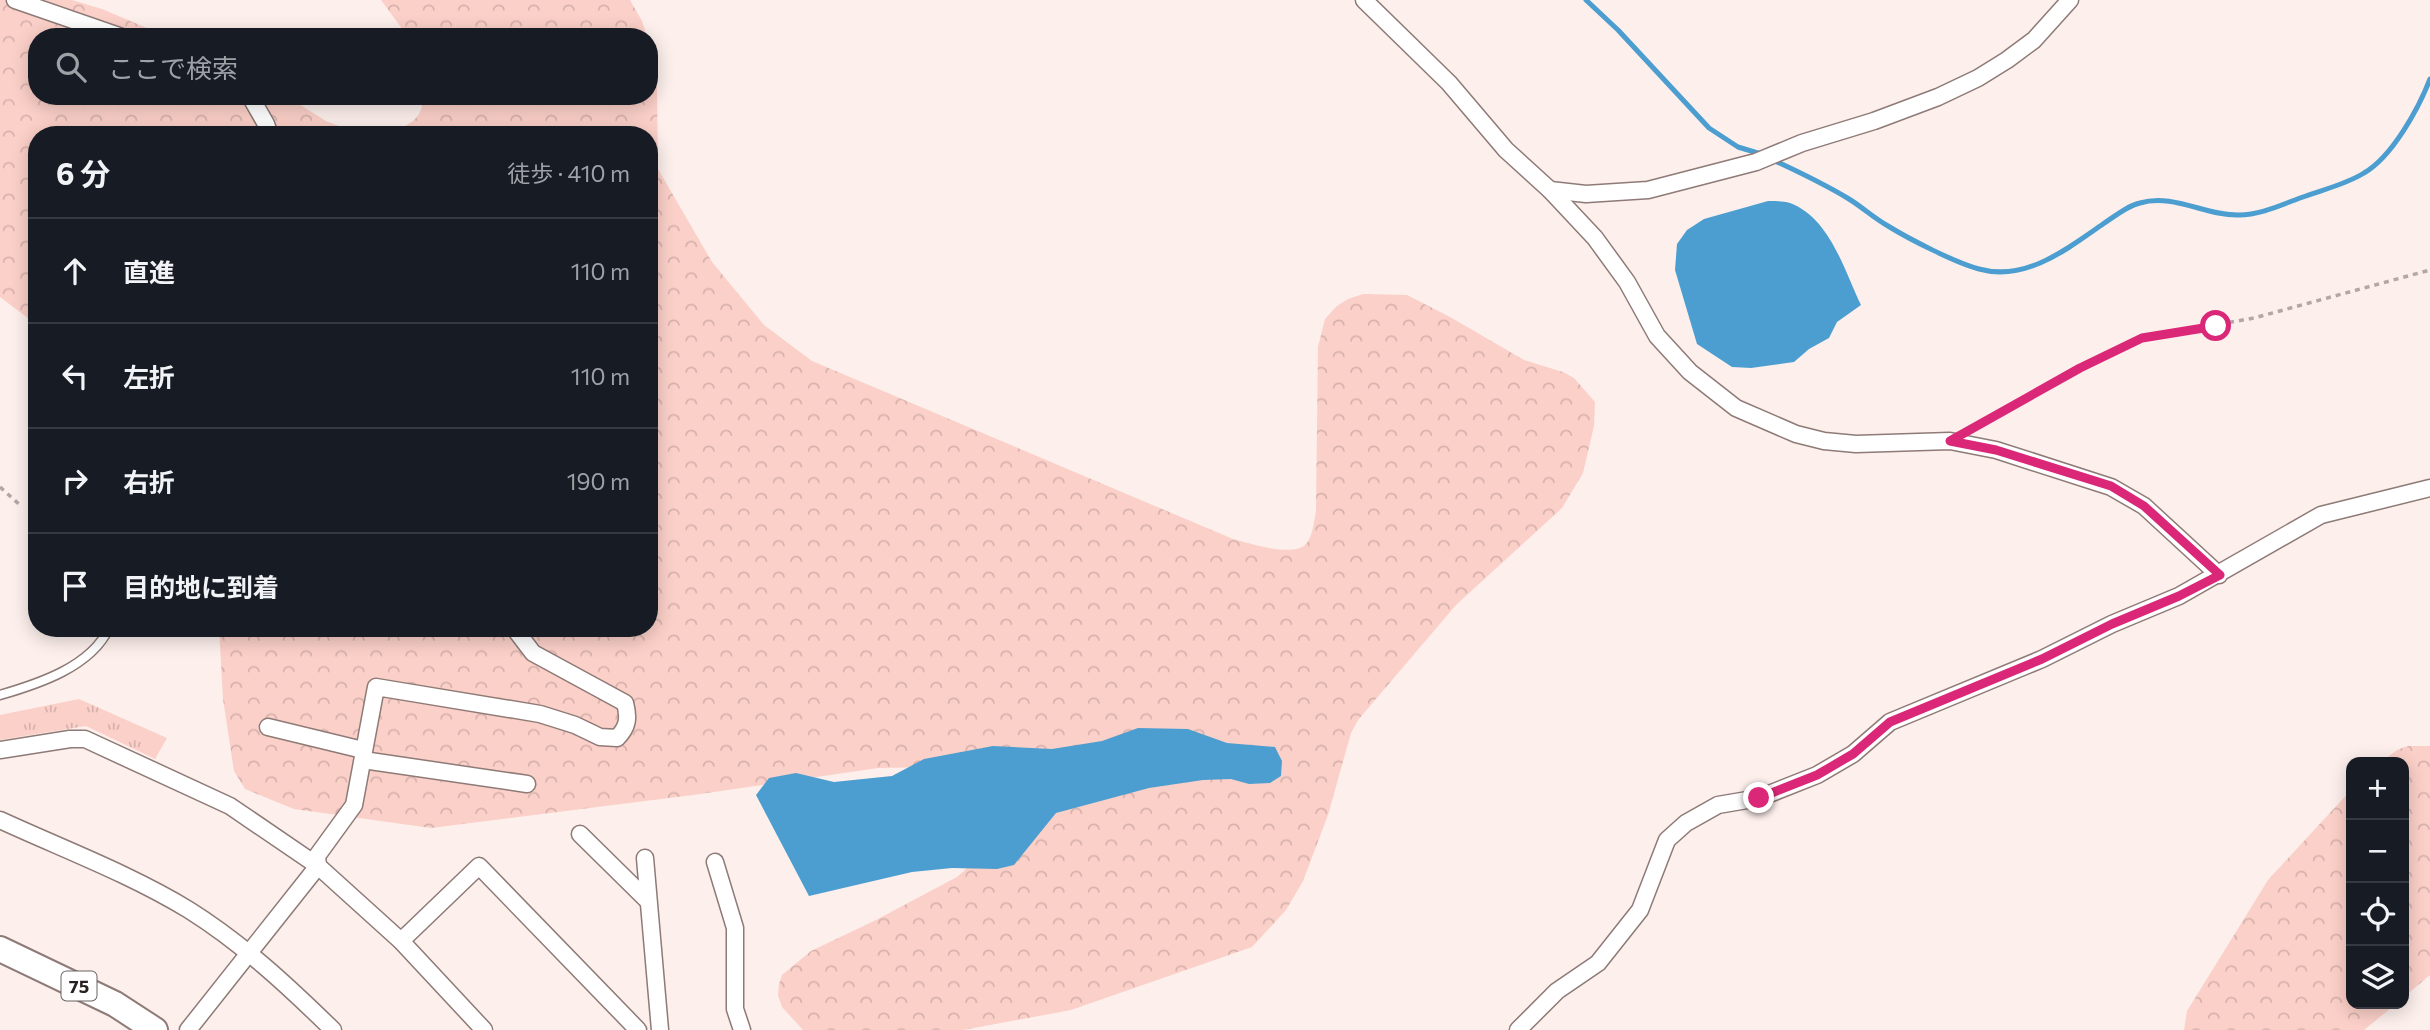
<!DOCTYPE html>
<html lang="ja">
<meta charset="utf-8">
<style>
body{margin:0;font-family:Commissioner,"Noto Sans JP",sans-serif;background:#20242c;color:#f1f3f6}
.controls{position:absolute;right:21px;bottom:21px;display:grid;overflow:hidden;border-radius:14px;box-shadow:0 4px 18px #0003}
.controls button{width:63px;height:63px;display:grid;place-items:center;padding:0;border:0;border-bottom:2px solid #363941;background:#171b24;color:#f1f3f6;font:35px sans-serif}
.stop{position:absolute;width:21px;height:21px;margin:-16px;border:5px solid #db2777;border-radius:50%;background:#fff}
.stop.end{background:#db2777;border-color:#fff;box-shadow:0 2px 7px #0008}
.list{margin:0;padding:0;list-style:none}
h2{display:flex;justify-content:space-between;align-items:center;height:91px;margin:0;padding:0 28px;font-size:30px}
h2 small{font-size:23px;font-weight:400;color:#9ea1a6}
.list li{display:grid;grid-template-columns:46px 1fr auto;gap:21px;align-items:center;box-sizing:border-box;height:105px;padding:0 28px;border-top:2px solid #363941}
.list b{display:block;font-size:26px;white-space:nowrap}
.list em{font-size:23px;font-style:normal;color:#9ea1a6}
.icon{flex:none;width:38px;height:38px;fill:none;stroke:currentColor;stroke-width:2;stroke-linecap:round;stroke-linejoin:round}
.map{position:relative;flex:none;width:2430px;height:1030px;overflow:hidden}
.search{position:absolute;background:#171b24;box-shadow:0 4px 18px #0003;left:28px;top:28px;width:630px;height:77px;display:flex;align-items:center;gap:18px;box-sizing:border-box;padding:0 24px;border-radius:28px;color:#9ea1a6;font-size:26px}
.panel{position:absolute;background:#171b24;box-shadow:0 4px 18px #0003;left:28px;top:126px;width:630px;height:511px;border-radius:28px}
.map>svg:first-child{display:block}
</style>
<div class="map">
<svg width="2430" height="1030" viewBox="0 0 2430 1030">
<defs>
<pattern id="grass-tufts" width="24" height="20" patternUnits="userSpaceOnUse" patternTransform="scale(1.75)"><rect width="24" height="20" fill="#fbd0c8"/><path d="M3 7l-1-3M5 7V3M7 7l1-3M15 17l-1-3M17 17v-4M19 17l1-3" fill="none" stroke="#d7b2ac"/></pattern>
<pattern id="forest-crowns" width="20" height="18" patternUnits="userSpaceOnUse" patternTransform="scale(1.75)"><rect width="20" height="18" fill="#fbd0c8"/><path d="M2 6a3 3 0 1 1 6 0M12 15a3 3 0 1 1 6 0" fill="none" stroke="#d7b2ac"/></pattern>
</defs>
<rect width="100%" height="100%" fill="#fcefec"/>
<path fill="url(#grass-tufts)" d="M79,699L167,738L155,759L86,726L0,740V715Z"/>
<g fill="url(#forest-crowns)">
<path d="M0,0H72L102,9L168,37H37V96H286L326,121L363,135H37V325L0,297Z"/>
<path d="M381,0H630L642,21L647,37H408Z"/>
<path d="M649,43L654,56L657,87L658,169L712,262L764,325L812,361L1233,539C1249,543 1293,558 1306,544C1313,536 1314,521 1316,511L1318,347L1325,319L1337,306L1348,299L1363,294L1407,295L1450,317L1524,360L1563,372L1574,378L1595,402L1594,426L1583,473L1562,508L1456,605L1358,720L1351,733L1328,815L1303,881L1286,910L1252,947L1071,1010L963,1030H803L782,1007L778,995L779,984L782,975L811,951L876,920L957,877L965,870L970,859L936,767L878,768L693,795L431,828L294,809L245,789L234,771L223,699L219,628H649V135H383C405,126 423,123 423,96H649Z"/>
<path d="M2408,746H2430V975L2404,997V762H2381L2397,750Z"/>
<path d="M2351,790V1004H2396L2364,1030H2184L2187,1011L2268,880Z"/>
</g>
<g fill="#4d9ed0">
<path d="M1768,201C1775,201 1783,201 1790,203C1830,218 1844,270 1861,305L1837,322L1829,338L1809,349L1794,362L1751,368L1732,367L1697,344L1675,270L1677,244L1687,230L1704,219Z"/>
<path d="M1138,728L1188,729L1227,743L1275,747L1282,761L1281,776L1270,783L1249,784L1231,779L1203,780L1149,788L1056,813L1014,865L997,869L952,868L912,872L809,896L756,795L769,778L796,773L834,782L892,776L924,759L993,746L1052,749L1102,741Z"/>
</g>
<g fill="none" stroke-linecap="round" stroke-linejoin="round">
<g stroke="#4d9ed0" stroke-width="5">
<path d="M1586,0L1618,30L1709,128L1738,147L1761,154"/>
<path d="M1773,160C1799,172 1824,184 1849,199C1862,207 1874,218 1888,226C1909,239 1956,263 1979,269C2026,282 2067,249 2103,224C2115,216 2127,206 2140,203C2173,193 2206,216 2239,215C2260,215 2281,205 2300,198C2321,190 2345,185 2364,173C2392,157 2419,108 2430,79"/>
</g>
<defs>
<path id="service" d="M0,695C38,684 91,667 109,628"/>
<g id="minor">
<path d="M15,0L122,37"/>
<path d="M1364,0L1449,83L1506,150L1550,190L1595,238L1627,282L1657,336L1690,372L1736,408L1796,434L1824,441L1856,444L1950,441L1996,450L2111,487L2144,506L2219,575"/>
<path d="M250,96L266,124L270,135"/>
<path d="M1550,190L1586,194L1648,190L1756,162L1802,143L1874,121L1938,97L1978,78L2007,60L2034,40L2070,0"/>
<path d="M268,727L363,750"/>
<path d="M0,750L70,739H85L230,806L318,866L401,941L484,1030"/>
<path d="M363,760L527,784"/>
<path d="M0,820C63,849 130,874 189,910C243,944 288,986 333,1030"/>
<path d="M580,834L648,901"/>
<path d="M645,858L660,1030"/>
<path d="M715,862L735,928V1009L742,1030"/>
<path d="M401,941L479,866L638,1030"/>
<path d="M188,1030L318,866L317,856L354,805L376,687L540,714L575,725L600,737L617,738C628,727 629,718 625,703L533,653L514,628"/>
<path d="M1518,1030L1557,991L1598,963L1640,910L1667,840L1686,823L1718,805L1759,798L1817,775L1853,754L1890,722L2042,659L2112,624L2179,596L2321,515L2430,488"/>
</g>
<path id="primary" d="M0,949L115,1004L155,1030"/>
</defs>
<use href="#service" stroke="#8e7a76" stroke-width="11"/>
<use href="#minor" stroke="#8e7a76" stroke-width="19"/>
<use href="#primary" stroke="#8e7a76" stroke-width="28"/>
<g stroke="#b3a7a5" stroke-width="3.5" stroke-dasharray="5 5" stroke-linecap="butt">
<path d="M1973,428L2080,368L2142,338L2254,318L2430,270"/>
<path d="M0,487L21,506"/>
</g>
<use href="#service" stroke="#fff" stroke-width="8"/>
<use href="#minor" stroke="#fff" stroke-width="16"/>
<use href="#primary" stroke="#fff" stroke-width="24"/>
</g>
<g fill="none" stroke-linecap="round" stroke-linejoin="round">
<path stroke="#db2777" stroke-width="9" d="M1759,798L1817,775L1853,754L1890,722L2042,659L2112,624L2179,596L2220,575L2144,506L2111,486L1996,450L1950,441L2080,368L2142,338L2216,326"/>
</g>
<g text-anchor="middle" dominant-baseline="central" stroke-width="5" stroke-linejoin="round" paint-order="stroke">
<rect fill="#fff" stroke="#696463" stroke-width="2" x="61.5" y="971.5" width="35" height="29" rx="5"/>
<g font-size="18" font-weight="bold" fill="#292120">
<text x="79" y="986">75</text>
</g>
</g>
</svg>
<div class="controls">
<button>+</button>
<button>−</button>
<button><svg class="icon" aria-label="locate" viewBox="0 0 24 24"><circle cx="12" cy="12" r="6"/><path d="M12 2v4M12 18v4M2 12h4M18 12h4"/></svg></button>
<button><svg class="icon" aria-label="layers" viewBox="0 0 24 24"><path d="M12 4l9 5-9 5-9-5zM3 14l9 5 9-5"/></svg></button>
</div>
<div class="stop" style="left:2216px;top:326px"></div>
<div class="stop end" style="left:1759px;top:798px"></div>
<div class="search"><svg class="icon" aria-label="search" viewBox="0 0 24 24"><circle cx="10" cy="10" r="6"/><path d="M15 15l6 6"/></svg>ここで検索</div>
<section class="panel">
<h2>6 分<small>徒歩 · 410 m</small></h2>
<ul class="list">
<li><svg class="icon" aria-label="ahead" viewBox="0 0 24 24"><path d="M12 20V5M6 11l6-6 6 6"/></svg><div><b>直進</b></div><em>110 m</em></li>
<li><svg class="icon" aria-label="left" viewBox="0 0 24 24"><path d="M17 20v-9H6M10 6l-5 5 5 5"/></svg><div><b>左折</b></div><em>110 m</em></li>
<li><svg class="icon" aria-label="right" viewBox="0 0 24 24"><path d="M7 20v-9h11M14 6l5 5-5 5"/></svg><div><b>右折</b></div><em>190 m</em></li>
<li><svg class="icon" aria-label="arrive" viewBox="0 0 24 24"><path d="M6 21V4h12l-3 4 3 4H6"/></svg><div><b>目的地に到着</b></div></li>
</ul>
</section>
</div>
